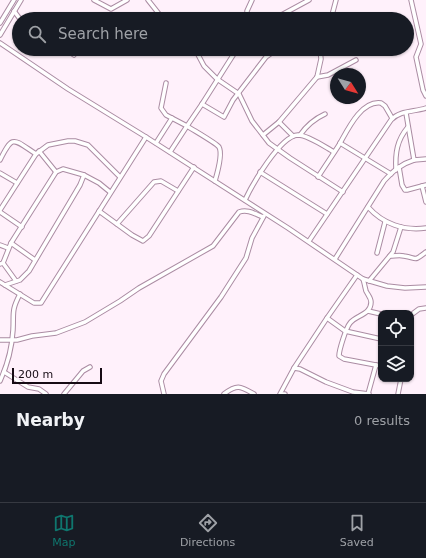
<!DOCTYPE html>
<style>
body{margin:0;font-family:"DejaVu Sans",sans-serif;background:#20242c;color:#f1f3f6}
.controls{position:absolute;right:12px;bottom:12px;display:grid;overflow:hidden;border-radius:8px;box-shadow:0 1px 3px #0004}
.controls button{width:36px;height:36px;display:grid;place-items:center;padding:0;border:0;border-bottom:1px solid #363941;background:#171b24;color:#f1f3f6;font:20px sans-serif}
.compass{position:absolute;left:330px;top:68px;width:36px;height:36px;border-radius:50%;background:#171b24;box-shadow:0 1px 3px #0004;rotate:127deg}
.scale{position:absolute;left:12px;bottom:10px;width:90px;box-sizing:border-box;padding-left:4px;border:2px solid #160b14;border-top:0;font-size:11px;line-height:14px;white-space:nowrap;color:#160b14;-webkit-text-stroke:3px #fff1fb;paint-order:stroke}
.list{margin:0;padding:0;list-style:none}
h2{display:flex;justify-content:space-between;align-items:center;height:52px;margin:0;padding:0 16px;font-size:17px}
h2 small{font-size:13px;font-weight:400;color:#9ea1a6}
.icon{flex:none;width:22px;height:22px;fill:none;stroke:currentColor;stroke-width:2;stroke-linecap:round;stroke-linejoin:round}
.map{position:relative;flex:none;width:426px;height:394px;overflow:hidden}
.search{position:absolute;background:#171b24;box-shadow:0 1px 3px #0004;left:12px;right:12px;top:12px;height:44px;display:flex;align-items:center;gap:10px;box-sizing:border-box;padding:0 14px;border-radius:22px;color:#9ea1a6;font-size:15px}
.sheet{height:108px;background:#171b24}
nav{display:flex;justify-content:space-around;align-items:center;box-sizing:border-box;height:56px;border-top:1px solid #363941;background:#171b24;font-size:11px;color:#9ea1a6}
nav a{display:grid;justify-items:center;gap:2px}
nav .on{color:#0f766e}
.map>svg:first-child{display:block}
</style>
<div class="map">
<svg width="426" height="394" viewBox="0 0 426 394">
<rect width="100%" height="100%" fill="#fff1fb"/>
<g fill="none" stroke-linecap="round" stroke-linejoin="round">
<defs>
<g id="street">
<path d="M94,0L111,9L127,0"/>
<path d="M148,0L163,19"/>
<path d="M411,0L421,44L416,57L423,90L426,96"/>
<path d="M14,11L20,19"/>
<path d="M247,19V11L252,0"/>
<path d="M274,19L309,0"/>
<path d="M331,19L336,0"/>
<path d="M0,23L14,0"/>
<path d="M0,35L21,0"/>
<path d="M0,43L68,89L146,137"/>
<path d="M65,49L74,55"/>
<path d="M195,49L204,66L217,79L239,94L252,121L269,143L290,158L343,192"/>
<path d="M237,49L202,104L224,117L233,100L266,57L277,49"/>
<path d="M317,77L328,75L356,60"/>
<path d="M166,83L161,108L166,115L187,126L202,104"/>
<path d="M406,113L414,160L426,159"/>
<path d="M279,122L293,136"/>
<path d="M263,135L279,122L317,77L321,59L320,49"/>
<path d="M300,135C307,125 314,119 325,114"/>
<path d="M156,143L172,118"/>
<path d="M340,143L391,174"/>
<path d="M39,151L56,172"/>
<path d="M170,152L187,126C193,130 216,143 219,147C223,154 217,174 215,181"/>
<path d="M0,160C13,134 13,139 36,154"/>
<path d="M399,167L402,185L405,190H407L426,185"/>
<path d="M396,170C395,153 397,140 408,127"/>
<path d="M260,172L327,214"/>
<path d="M0,173L17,183"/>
<path d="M84,175L99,183L110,192"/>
<path d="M318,177C325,166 332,156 339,145C347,131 361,100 381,103L385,106L392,118"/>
<path d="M422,186L426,202"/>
<path d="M245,200C252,185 280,136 298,135C308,135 325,147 334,152"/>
<path d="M368,207C383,224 404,231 426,228"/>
<path d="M0,210L36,154L48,145L68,141H75L88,145L120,177"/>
<path d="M99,211L132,235L143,241L149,236L194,167"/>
<path d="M0,212L22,227"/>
<path d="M117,224L154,182L161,181L178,191"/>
<path d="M309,241L391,120C400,110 414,112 426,108"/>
<path d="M11,243L35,260"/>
<path d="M0,245L8,248"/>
<path d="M377,253L385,222"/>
<path d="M390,256C395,256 400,255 404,256C418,258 413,262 426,252"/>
<path d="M335,259L384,181C393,171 401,164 414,160"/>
<path d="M3,263L16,281"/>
<path d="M0,264L3,263L11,243L56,172L63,169L84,175L80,185L29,271L20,280L5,285"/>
<path d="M363,279C364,282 365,287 366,291C368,295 371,298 371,302C371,315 356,315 350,323C346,328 339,350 339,356L344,359L381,366"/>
<path d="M369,281L393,252L401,227"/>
<path d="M0,282L34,303H41L146,137L288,228L363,279L387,286L405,288L426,287"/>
<path d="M368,311L381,314"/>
<path d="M411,315L419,309L426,308"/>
<path d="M327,318L345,331L381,339"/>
<path d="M0,340H17L32,336L56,333L85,322L120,301L139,288L213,246L239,212C248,209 255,214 263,217"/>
<path d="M294,368L327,318L357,275"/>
<path d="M4,372L28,387L39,389L46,394"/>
<path d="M0,381C7,366 12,347 13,330C14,313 11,311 20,294"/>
<path d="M64,394L83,371L90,367"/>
<path d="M164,394L161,381L164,374L221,297L246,258L252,238L264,216"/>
<path d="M224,394C237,384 240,386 254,394"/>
<path d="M280,394L294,368L300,369L326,382L353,392L369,394"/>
<path d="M283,394H285"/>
<path d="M368,394L376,365"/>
<path d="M398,394L401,379"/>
</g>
</defs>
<use href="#street" stroke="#ab8ca3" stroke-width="5.5"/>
<use href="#street" stroke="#fff" stroke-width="3.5"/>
</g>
</svg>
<div class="controls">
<button><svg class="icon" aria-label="locate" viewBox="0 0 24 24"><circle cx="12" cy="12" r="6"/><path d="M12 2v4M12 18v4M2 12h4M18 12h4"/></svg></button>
<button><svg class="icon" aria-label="layers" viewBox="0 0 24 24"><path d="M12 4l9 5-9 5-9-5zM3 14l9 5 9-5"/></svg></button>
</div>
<svg class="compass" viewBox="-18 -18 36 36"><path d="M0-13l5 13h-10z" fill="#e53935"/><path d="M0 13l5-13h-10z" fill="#9ea1a6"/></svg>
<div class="scale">200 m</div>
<div class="search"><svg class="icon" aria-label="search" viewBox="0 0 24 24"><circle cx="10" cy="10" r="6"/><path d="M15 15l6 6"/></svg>Search here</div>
</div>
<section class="sheet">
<h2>Nearby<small>0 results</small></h2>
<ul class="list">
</ul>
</section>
<nav>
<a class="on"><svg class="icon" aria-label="map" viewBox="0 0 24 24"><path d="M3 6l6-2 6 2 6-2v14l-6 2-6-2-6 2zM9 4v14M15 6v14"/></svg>Map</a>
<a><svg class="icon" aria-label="directions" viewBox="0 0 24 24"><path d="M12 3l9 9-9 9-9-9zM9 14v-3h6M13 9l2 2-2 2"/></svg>Directions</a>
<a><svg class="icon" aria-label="saved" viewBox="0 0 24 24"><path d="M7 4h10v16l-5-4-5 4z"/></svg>Saved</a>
</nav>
